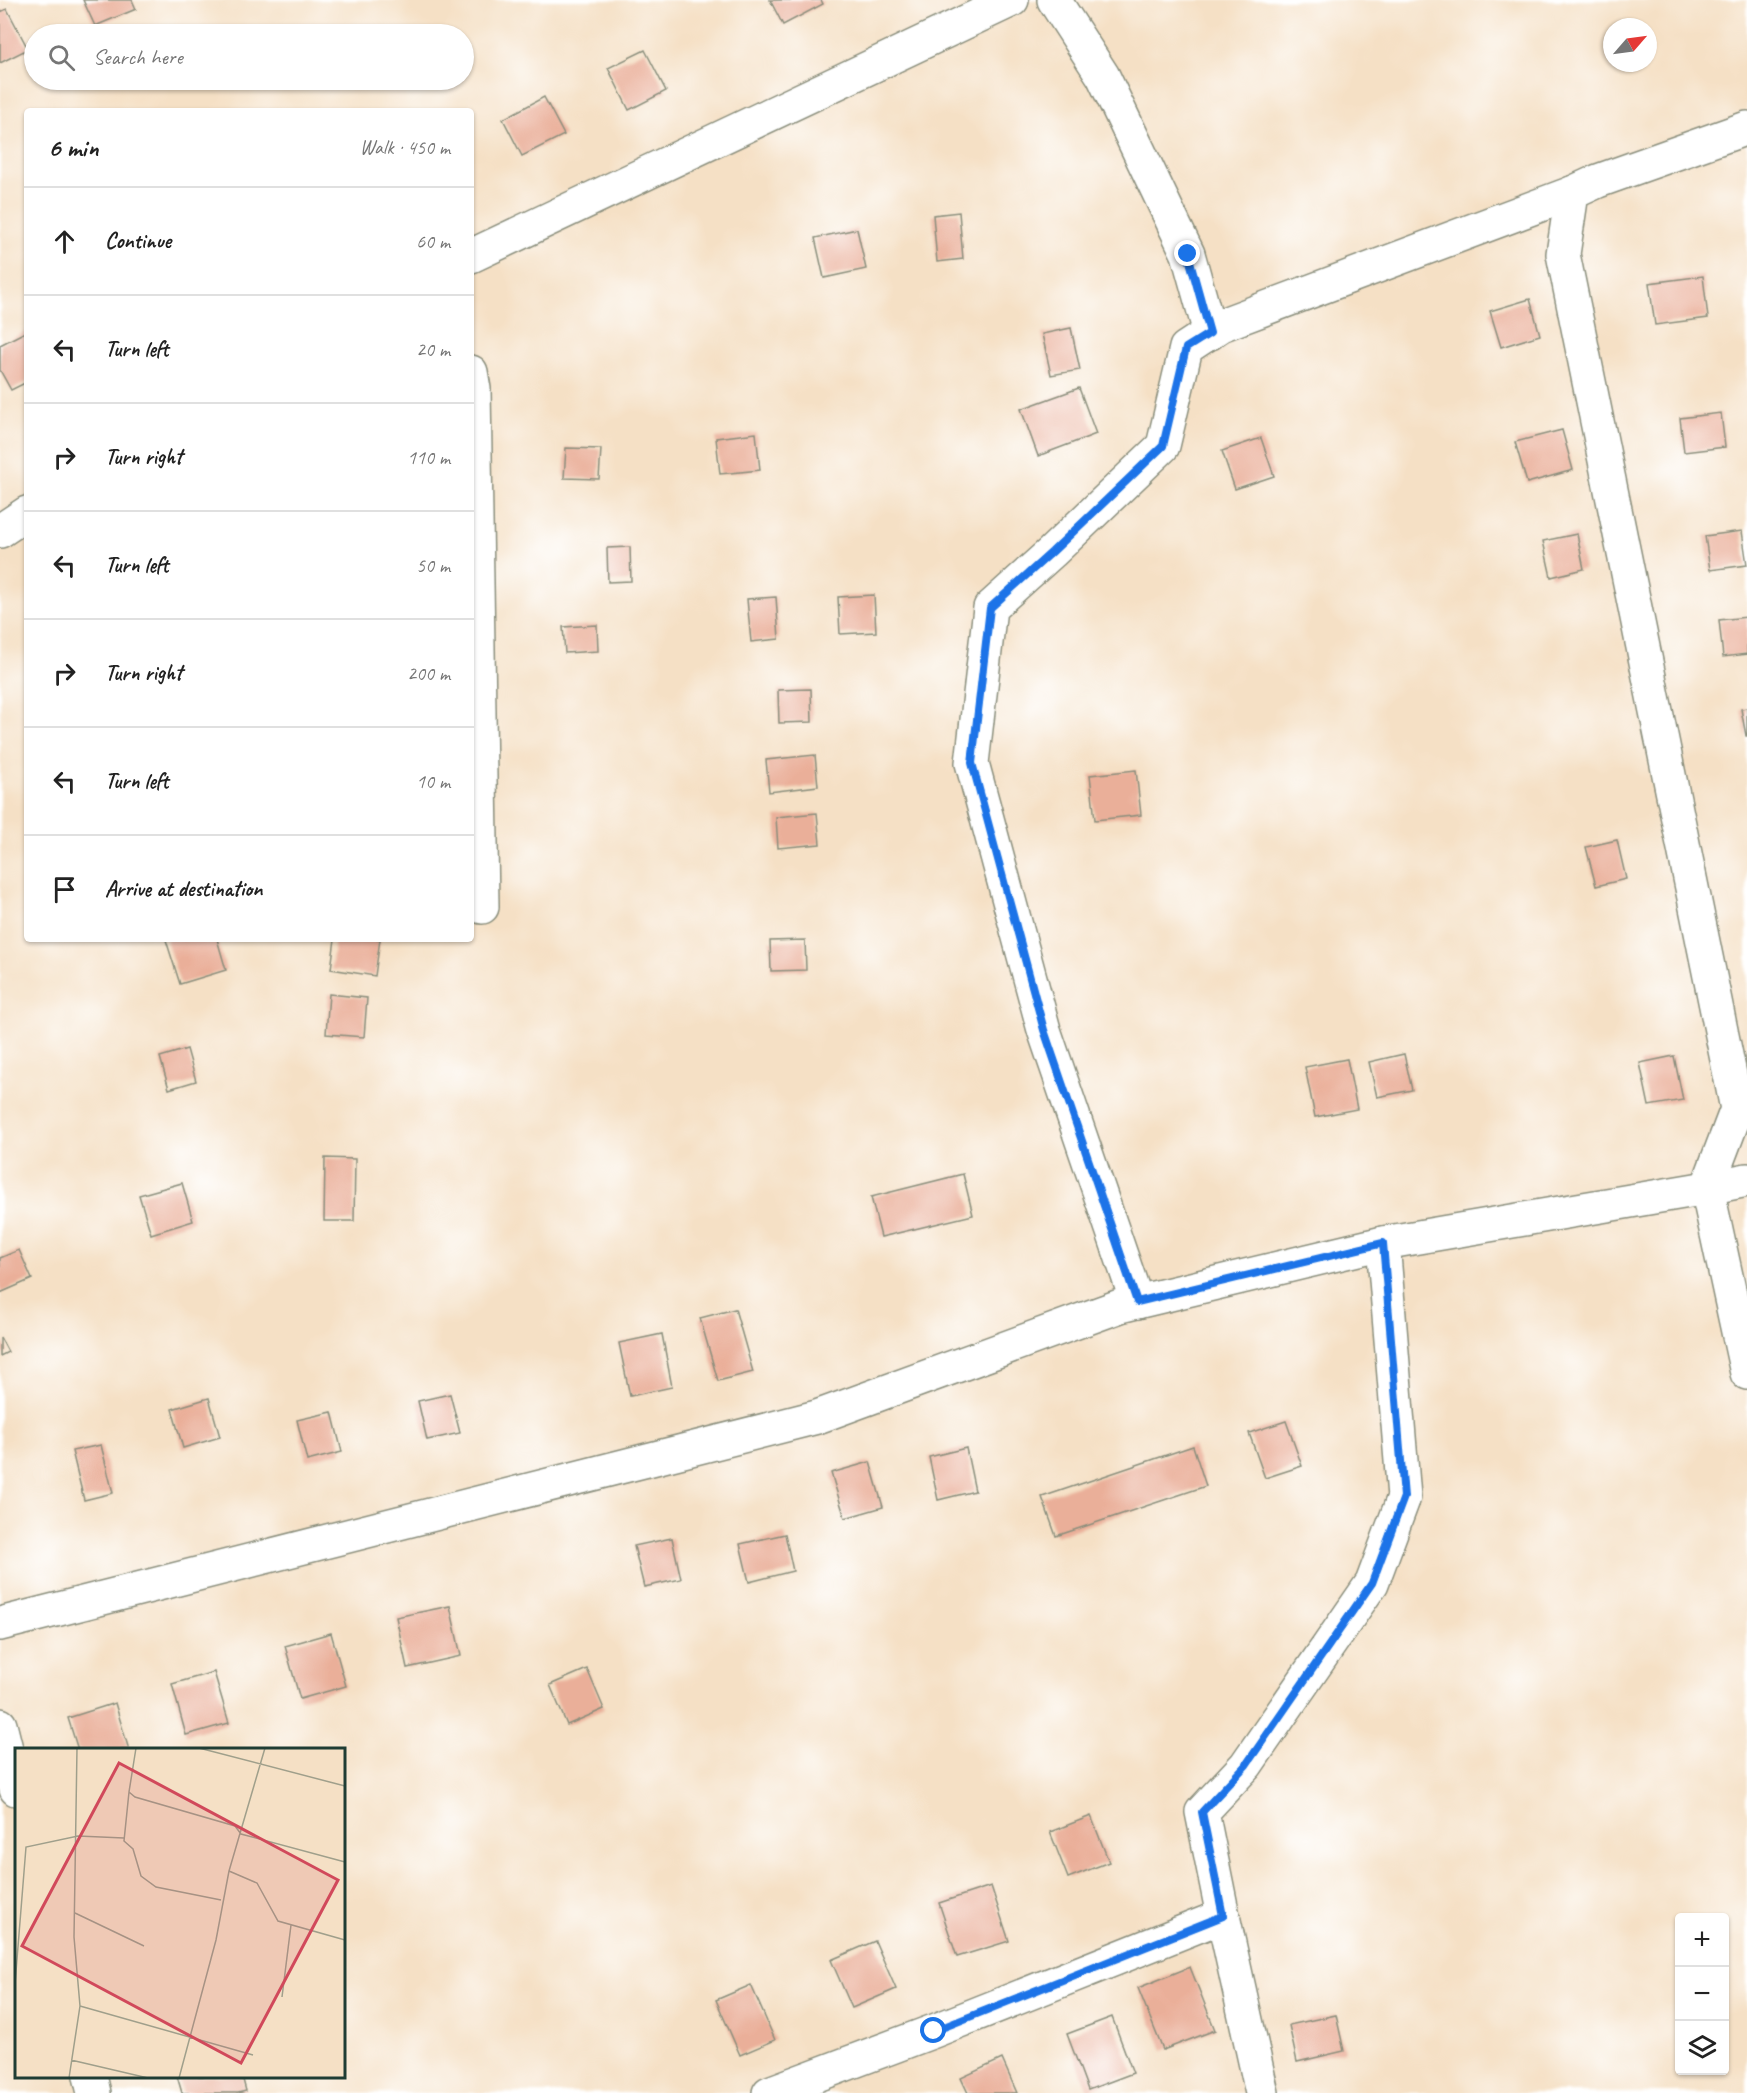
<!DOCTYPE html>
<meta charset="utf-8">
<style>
body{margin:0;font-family:Caveat,sans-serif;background:#f2f2f2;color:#222}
.controls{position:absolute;right:18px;bottom:18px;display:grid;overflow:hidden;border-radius:6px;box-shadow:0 2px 4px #0004}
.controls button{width:54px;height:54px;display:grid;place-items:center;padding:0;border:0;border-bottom:2px solid #e0e0e0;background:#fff;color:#222;font:30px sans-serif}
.compass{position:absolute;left:1603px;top:18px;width:54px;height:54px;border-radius:50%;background:#fff;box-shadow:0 2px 4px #0004;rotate:62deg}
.stop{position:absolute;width:18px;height:18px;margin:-14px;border:4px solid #1a73e8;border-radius:50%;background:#fff}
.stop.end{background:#1a73e8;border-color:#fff;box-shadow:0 2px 6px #0008}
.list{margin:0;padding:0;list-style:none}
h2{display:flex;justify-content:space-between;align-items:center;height:78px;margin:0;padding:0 24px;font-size:26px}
h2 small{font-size:20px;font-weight:400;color:#767676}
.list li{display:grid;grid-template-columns:39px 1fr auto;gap:18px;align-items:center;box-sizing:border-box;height:108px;padding:0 24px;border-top:2px solid #e0e0e0}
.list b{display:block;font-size:22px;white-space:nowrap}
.list em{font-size:20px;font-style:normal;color:#767676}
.icon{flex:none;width:33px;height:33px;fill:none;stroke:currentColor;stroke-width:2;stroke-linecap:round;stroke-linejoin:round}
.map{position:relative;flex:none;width:1747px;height:2093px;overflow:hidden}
.search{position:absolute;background:#fff;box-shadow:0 2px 4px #0004;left:24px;top:24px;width:450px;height:66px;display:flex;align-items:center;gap:15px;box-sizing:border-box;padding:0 21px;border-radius:33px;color:#767676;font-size:22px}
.panel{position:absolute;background:#fff;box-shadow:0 2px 4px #0004;left:24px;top:108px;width:450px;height:834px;border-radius:6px}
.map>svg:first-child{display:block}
</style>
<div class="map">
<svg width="1747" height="2093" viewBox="0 0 1747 2093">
<rect width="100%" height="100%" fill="#fff"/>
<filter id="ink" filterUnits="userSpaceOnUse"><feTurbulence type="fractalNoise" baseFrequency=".0167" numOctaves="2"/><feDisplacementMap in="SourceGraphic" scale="12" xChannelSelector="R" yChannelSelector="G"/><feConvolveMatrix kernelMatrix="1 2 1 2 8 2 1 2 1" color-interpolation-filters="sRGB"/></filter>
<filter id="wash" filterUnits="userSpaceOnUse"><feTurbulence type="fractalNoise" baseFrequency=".008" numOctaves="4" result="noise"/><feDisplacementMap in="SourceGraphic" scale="24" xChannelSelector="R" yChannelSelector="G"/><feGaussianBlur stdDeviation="1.35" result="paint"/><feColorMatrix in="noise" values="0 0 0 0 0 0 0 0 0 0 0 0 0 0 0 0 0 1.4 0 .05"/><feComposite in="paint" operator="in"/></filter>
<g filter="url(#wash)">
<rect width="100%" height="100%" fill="#f5e0c5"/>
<g id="blocks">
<g fill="#eaaf99">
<path d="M83,0H132L136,9L95,26Z"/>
<path d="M770,0H821L823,4L783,25Z"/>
<path d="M7,9L28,49L0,63V12Z"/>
<path d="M645,50L666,91L629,110L608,68Z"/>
<path d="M544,97L564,135L522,156L503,119Z"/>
<path d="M959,212L963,259L937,262L933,215Z"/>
<path d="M857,229L866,269L824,278L815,238Z"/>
<path d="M1703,276L1708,318L1655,325L1649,283Z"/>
<path d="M1530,299L1540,335L1501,347L1490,311Z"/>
<path d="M1071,328L1080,370L1051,375L1042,334Z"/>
<path d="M27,331V382L11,390L0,370V345Z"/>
<path d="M1079,388L1096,434L1038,456L1021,409Z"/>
<path d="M1721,413L1725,447L1684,452L1680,418Z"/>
<path d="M1562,430L1573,470L1527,483L1515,442Z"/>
<path d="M756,433L760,470L720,474L716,438Z"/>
<path d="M1261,438L1274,476L1235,489L1222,451Z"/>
<path d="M566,448L601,449L599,479L564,478Z"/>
<path d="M1742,531L1747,565L1710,570L1705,536Z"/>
<path d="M1577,534L1584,569L1551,577L1543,541Z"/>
<path d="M630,547L631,581L608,582L607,548Z"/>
<path d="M874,595L876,632L840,634L838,597Z"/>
<path d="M776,597L779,639L751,642L747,599Z"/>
<path d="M1747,617V654L1723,657L1719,620Z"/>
<path d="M597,625L598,651L565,653L563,627Z"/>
<path d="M811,689L812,722L779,723L778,690Z"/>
<path d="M1747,708V736H1746L1741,709Z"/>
<path d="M815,755L818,786L769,792L766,760Z"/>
<path d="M1136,770L1141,815L1095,820L1090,775Z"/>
<path d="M817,813L820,844L778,848L776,817Z"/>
<path d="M1617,840L1626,879L1596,886L1586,847Z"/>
<path d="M169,939H217L226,970L180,984L166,940Z"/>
<path d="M335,939H380L375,976L331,969Z"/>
<path d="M805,940L806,970L771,971L770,941Z"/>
<path d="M329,994L367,998L364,1037L326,1034Z"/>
<path d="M187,1049L196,1081L169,1089L160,1057Z"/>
<path d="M1404,1054L1412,1090L1377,1097L1369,1062Z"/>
<path d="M1674,1056L1683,1100L1649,1106L1640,1063Z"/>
<path d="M1347,1059L1357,1109L1315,1117L1305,1067Z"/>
<path d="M325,1158L355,1159L354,1221H324Z"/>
<path d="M963,1174L973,1215L881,1237L871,1197Z"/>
<path d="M182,1183L193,1221L151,1234L139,1195Z"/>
<path d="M19,1250L32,1279L0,1293V1258Z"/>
<path d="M735,1309L753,1372L718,1381L700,1318Z"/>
<path d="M662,1334L672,1387L630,1396L619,1343Z"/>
<path d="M0,1337L8,1352L0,1356Z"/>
<path d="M450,1394L460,1433L427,1440L418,1401Z"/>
<path d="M209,1398L220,1437L183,1448L172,1409Z"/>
<path d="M332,1412L342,1452L307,1461L297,1420Z"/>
<path d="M1286,1421L1302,1466L1265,1478L1249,1433Z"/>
<path d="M101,1445L113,1493L84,1500L72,1451Z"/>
<path d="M1193,1446L1206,1486L1056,1536L1042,1497Z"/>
<path d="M966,1448L975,1491L938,1500L929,1457Z"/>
<path d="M870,1462L883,1507L845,1518L831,1473Z"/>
<path d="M785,1534L793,1571L749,1582L740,1544Z"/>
<path d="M672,1538L681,1579L644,1587L634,1546Z"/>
<path d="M450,1606L461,1656L407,1668L396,1617Z"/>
<path d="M331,1633L346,1686L300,1699L285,1646Z"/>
<path d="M587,1669L604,1709L567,1725L550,1685Z"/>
<path d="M214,1672L229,1723L186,1735L172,1684Z"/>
<path d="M115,1703L129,1750H78L68,1718Z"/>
<path d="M1091,1816L1109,1862L1068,1878L1050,1832Z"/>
<path d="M991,1886L1009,1941L957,1957L939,1903Z"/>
<path d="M875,1941L896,1989L852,2008L831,1960Z"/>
<path d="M1190,1967L1215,2030L1163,2050L1138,1988Z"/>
<path d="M751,1985L775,2040L740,2055L716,2000Z"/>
<path d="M1336,2015L1344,2051L1297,2062L1289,2025Z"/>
<path d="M1112,2017L1133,2073L1088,2090L1067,2034Z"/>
<path d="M1002,2059L1017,2093H968L961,2078Z"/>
<path d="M177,2076H242L246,2091L238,2093H182Z"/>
</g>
</g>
</g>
<g filter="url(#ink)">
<use href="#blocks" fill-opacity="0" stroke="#8a8e7c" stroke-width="1.5"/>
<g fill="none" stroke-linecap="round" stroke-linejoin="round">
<defs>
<g id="street">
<path d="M1054,0L1103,76L1188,254L1210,333"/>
<path d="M1747,128L1598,181L1572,193L1563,254L1737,1109L1707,1188L1747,1373"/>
<path d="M471,256L1012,0"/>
<path d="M471,372L474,389L482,907"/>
<path d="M0,531L27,513"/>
<path d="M1137,1302L1044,1030L972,763L990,608L1052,552L1163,446L1186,348L1221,325L1572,193"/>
<path d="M0,1624L817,1417L1120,1306L1383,1243L1707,1188L1747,1180"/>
<path d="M0,1725L16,1789"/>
<path d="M90,2076L94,2093"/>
<path d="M769,2093L934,2031L1223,1916"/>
<path d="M1262,2093L1223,1916L1202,1812L1246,1765L1372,1583L1404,1497L1383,1243"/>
</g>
</defs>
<use href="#street" stroke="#8a8e7c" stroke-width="36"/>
<use href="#street" stroke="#fff" stroke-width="33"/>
</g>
</g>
<g fill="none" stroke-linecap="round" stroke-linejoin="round" filter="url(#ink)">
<path stroke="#1a73e8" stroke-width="8" d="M934,2031L1223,1916L1202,1812L1246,1765L1372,1583L1404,1497L1383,1243L1137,1302L1044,1030L972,763L990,608L1052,552L1163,446L1186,348L1210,333L1188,254"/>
</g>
<g transform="translate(15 1748)">
<rect width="330" height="330" fill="#f5e0c5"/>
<path fill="none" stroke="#9f9f8b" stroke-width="1.5" d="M121,0L114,44L120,49L220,78L226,86L330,114M184,0L330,38M114,44L109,93L118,101L126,128L141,139L206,152M214,123L242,135L263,173L330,192M60,165L129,198M0,236L11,99L63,88L109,90M267,249L276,177M65,258L238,307M56,312L133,330M54,330L65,258L59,189L62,0M164,330L201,192L214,123L250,0"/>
<path fill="#d1495b" fill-opacity="0.15" stroke="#d1495b" stroke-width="3" d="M104,15L323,132L226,315L7,198Z"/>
<rect width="330" height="330" fill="none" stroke="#1f3d34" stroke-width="3"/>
</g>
</svg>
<div class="controls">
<button>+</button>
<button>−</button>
<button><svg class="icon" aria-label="layers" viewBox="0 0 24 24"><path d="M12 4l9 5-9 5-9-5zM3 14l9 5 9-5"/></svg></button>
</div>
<svg class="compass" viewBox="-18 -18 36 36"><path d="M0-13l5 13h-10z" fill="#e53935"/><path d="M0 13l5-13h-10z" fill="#767676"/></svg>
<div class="stop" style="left:934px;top:2031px"></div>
<div class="stop end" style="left:1188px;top:254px"></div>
<div class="search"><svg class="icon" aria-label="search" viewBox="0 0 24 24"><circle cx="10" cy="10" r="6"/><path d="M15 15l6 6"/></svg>Search here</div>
<section class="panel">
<h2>6 min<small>Walk · 450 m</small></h2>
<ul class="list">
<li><svg class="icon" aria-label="ahead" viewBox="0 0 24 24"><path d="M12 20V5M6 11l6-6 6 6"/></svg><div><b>Continue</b></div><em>60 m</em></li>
<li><svg class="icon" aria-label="left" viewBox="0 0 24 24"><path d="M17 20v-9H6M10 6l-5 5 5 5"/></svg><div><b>Turn left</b></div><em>20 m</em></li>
<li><svg class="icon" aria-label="right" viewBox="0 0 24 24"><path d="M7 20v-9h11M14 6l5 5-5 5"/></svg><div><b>Turn right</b></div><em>110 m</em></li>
<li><svg class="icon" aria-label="left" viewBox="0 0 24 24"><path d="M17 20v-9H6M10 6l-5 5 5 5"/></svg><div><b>Turn left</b></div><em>50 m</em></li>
<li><svg class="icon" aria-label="right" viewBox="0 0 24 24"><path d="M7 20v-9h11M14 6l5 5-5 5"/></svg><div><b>Turn right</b></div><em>200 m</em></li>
<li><svg class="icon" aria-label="left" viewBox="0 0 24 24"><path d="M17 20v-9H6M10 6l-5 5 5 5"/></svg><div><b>Turn left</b></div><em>10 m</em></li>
<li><svg class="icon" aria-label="arrive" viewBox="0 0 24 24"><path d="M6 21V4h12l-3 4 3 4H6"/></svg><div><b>Arrive at destination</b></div></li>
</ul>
</section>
</div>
